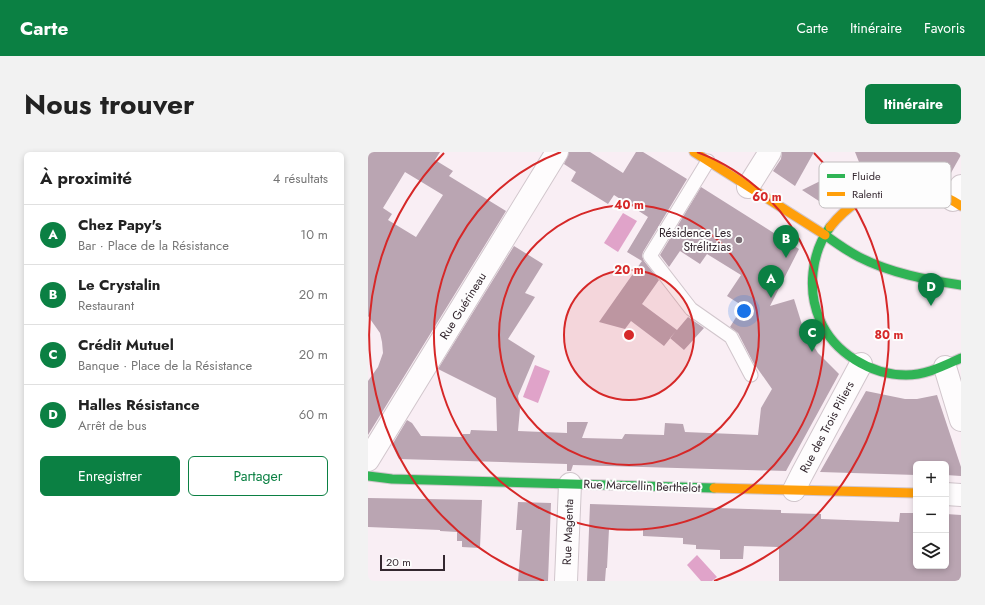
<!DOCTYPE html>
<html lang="fr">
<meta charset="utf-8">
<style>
body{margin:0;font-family:Jost,sans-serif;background:#f2f2f2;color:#222}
.controls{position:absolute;right:12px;bottom:12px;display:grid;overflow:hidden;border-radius:6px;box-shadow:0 2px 6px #0003}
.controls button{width:36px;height:36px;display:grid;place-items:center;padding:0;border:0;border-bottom:1px solid #e0e0e0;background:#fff;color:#222;font:20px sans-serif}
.scale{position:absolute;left:12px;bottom:10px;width:65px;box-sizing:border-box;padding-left:4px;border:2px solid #34272f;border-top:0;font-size:11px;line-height:14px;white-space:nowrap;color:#34272f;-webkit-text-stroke:3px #fdfdfd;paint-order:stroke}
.you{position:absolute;left:376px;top:159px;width:14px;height:14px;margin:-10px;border:3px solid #fff;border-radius:50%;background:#1a73e8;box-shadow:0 0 0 6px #1a73e833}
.badge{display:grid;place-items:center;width:26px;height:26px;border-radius:50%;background:#0b8043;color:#fff;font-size:13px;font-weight:700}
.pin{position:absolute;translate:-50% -33px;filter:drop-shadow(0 1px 2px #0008)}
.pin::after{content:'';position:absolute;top:21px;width:14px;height:12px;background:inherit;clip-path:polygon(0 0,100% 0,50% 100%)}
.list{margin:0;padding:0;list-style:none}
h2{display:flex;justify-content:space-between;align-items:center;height:52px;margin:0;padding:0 16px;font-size:17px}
h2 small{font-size:13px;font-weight:400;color:#767676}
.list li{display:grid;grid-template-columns:26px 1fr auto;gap:12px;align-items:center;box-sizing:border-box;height:60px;padding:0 16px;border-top:1px solid #e0e0e0}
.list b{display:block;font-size:15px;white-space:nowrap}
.list p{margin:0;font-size:13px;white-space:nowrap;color:#767676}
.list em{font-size:13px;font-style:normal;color:#767676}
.actions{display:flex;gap:8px;padding:12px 16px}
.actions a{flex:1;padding:9px 0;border:1px solid #0b8043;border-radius:6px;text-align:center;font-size:14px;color:#0b8043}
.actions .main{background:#0b8043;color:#fff}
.icon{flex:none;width:22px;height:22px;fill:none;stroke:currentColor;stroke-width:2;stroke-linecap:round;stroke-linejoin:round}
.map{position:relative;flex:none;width:593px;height:429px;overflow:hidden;border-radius:6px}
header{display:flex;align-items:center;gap:24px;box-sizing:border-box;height:56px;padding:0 20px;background:#0b8043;color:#fff}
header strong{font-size:19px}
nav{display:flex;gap:22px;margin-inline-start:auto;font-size:14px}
.intro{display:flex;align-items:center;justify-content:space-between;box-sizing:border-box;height:96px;padding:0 24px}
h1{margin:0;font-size:28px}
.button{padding:10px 18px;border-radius:6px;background:#0b8043;color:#fff;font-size:14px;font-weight:700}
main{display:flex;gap:24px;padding:0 24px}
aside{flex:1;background:#fff;border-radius:6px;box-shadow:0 2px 6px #0003}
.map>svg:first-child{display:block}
</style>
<header>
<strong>Carte</strong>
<nav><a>Carte</a><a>Itinéraire</a><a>Favoris</a></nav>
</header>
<div class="intro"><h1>Nous trouver</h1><a class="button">Itinéraire</a></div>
<main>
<aside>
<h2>À proximité<small>4 résultats</small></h2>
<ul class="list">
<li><span class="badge">A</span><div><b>Chez Papy's</b><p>Bar · Place de la Résistance</p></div><em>10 m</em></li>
<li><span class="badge">B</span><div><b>Le Crystalin</b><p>Restaurant</p></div><em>20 m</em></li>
<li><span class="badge">C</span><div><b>Crédit Mutuel</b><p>Banque · Place de la Résistance</p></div><em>20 m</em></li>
<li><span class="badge">D</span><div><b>Halles Résistance</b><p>Arrêt de bus</p></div><em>60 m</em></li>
</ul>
<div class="actions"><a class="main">Enregistrer</a><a>Partager</a></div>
</aside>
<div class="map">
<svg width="593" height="429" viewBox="0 0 593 429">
<rect width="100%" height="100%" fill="#f9eef4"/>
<g fill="#e0a3c9">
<path d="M255,61L269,69L250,100L236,91Z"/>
<path d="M167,213L182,219L170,251L155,245Z"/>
<path d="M329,403L349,425L344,429H333L319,413Z"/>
</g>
<g fill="#baa5b2" fill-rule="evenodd">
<path d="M0,0H72L67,8L85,19L81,24L138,59L0,283V229L10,215L15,201L14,190L12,181L0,164ZM37,20L75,43L48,85L20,68L24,62L15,56Z"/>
<path d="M201,0H222L255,21L268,0H275L319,27L275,100L274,104L276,109L291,128L274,152L309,178L320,165L336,176L316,198L302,186L308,179L296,194L263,169L257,177L231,170L274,109L259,100L280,65L246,43L240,52L203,29L208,20L196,12Z"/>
<path d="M414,0H446L427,34L405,19L413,7Z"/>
<path d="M487,0H593V3L579,28L562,23L548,21L512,22L495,26L480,34L466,43L457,53L434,38L491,10Z"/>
<path d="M333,35L431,97L402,154L426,147L436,179L450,201L471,222L418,319L205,313L203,319H199V312L31,307L24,293L39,268L44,271L53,284L94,285L95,282H102L103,278L129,279L128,246L70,217L146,94L175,112L157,141L167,145L140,187L167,204L150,244L152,257L150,279L199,281V270H220L214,286L254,287L257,282L296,283L297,271L315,272L317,280L390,283L393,256L404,237L385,210L370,181L362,175L375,154L359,144L373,123L339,102L332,112L312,99L301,115L292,103Z"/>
<path d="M498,239L537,247H549L569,243L593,315V324L578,323V312H548V323L452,320Z"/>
<path d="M0,346L114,348L112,396L94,395V389H89V380L72,379V378L0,375Z"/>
<path d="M150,350L183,351L180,429H150L154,378H148Z"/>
<path d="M222,352L413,358V361L453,362V367L531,370L532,361H548V414H578V362L593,363V429H411V395L376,394L375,407H352V398L328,397V393L315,392V386L275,384V378L241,377L239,416H238L237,429H219Z"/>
</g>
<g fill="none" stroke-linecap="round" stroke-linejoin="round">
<defs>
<path id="lane" d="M340,9L282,104L323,157L363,185L383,223"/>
<g id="street">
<path d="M380,35L402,0"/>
<path d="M585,48L593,34"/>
<path d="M577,215L593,268"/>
<path d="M0,308L189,0"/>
<path d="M426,338L434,322L493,212"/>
<path d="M578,342L593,343"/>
<path d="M198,429L202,332"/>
</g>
<g id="fast">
<path d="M462,75C443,101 439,139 452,168C466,201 503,223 538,223C558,223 575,214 593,206"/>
<path d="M457,83C468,91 479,99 491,105C522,121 559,128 593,133"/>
<path d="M0,324L24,327L346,336"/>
</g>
<g id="slow">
<path d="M326,0L457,83"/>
<path d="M462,75C495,33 549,24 593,54"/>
<path d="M346,336L548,341"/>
</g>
</defs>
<use href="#lane" stroke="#d1c6cc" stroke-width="15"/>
<use href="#street" stroke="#d1c6cc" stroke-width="24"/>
<use href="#fast" stroke="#d1c6cc" stroke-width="11"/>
<use href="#slow" stroke="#d1c6cc" stroke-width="11"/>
<use href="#lane" stroke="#fefcfd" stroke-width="13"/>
<use href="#street" stroke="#fefcfd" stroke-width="22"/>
<use href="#fast" stroke="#30b455" stroke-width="9"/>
<use href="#slow" stroke="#ff9f0a" stroke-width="9"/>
</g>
<circle cx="261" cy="183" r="65" fill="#d62828" fill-opacity=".12"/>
<g fill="none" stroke="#d62828" stroke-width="2">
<circle cx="261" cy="183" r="65"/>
<circle cx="261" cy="183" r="130"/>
<path d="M329 0A195 195 0 1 1 193 0"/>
<path d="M176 429A260 260 0 0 1 76 1M446 1A260 260 0 0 1 346 429"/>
</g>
<circle fill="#796d74" stroke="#fdfdfd" stroke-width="1.5" cx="371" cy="88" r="4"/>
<g text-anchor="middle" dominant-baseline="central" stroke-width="4" stroke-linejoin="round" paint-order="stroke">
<g font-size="12" fill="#34272f" stroke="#fdfdfd" text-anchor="end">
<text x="363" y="81">Résidence Les<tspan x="363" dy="14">Strélitzias</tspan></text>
</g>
<g font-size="12" fill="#34272f" stroke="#fdfdfd">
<text transform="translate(95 154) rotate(-58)">Rue Guérineau</text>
<text transform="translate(459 275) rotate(-62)">Rue des Trois Piliers</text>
<text transform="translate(274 334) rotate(2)">Rue Marcellin Berthelot</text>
<text transform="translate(200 380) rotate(-88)">Rue Magenta</text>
</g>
</g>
<rect x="451" y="10" width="132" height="46" rx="6" fill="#fdfdfd" stroke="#c1bdbf" stroke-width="1"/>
<rect x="459" y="22" width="18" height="4" fill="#30b455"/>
<rect x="459" y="40" width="18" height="4" fill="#ff9f0a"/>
<g font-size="11" fill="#34272f">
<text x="484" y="28">Fluide</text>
<text x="484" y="46">Ralenti</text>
</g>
<circle cx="261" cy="183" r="6" fill="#d62828" stroke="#fdfdfd" stroke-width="2"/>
<g font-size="12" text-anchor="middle" font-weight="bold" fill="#d62828" stroke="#fdfdfd" stroke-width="4" stroke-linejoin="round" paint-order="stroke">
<text x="399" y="49">60 m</text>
<text x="261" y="57">40 m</text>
<text x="261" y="122">20 m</text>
<text x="521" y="187">80 m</text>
</g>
</svg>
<div class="controls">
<button>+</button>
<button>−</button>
<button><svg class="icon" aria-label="layers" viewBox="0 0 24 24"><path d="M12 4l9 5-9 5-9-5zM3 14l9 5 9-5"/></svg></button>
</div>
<div class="scale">20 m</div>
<div class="you"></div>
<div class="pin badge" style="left:403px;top:146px">A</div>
<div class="pin badge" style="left:418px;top:106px">B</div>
<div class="pin badge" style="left:444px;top:200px">C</div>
<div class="pin badge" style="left:563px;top:154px">D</div>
</div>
</main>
